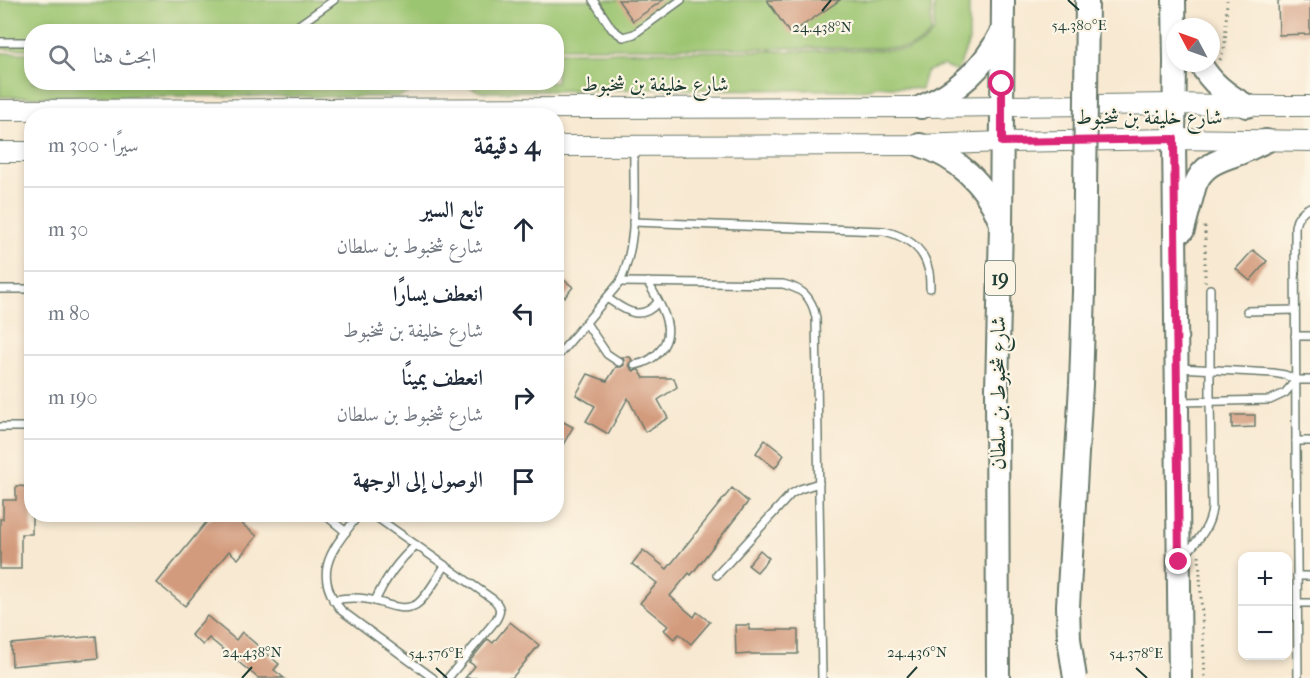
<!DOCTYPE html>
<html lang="ar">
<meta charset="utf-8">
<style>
body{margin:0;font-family:"IM FELL French Canon",Amiri,serif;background:#f6f6f7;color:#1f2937;direction:rtl}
.controls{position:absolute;right:18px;bottom:18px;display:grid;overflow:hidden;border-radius:12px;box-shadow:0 3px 9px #0003}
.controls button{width:54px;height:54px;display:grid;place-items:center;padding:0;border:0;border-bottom:2px solid #e0e1e3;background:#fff;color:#1f2937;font:30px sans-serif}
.compass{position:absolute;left:1166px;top:18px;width:54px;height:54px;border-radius:50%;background:#fff;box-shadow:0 3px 9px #0003;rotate:311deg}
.stop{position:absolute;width:18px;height:18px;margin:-14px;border:4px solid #db2777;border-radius:50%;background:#fff}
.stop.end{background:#db2777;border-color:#fff;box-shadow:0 2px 6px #0008}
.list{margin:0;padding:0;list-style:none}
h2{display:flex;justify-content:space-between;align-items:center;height:78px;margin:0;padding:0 24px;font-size:26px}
h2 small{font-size:20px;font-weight:400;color:#747a83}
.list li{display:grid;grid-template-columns:39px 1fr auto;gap:18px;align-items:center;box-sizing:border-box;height:84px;padding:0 24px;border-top:2px solid #e0e1e3}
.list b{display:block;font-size:22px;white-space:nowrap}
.list p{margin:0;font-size:20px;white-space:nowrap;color:#747a83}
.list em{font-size:20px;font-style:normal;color:#747a83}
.icon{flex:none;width:33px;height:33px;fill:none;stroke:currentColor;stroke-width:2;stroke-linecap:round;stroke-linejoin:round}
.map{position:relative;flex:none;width:1310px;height:678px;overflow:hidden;direction:ltr}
.search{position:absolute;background:#fff;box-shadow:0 3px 9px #0003;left:24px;top:24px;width:540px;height:66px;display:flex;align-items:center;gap:15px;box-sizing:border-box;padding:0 21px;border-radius:24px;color:#747a83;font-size:22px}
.panel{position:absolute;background:#fff;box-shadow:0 3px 9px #0003;left:24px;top:108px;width:540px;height:414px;border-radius:24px;direction:rtl}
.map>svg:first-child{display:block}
</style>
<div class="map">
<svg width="1310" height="678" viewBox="0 0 1310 678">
<rect width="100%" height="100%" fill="#fcf5e5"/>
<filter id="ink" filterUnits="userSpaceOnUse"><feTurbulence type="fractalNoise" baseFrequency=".0167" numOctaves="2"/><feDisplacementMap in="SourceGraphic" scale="12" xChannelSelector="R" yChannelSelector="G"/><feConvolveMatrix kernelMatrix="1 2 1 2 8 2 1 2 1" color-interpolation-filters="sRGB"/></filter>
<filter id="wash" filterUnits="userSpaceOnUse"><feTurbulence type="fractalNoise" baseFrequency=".008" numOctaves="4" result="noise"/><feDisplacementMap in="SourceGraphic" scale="24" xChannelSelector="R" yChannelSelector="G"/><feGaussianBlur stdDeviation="1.35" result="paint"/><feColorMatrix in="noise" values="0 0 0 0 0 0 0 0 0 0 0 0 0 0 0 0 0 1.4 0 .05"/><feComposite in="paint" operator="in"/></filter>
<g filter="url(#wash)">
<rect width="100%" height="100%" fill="#f8e9d2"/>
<g fill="#9cc571" stroke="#5e8152" stroke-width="1.5">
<path d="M0,0H931V33L920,43L906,48H557L556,32H32L31,49H0Z"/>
<path d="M934,0H969V41L957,72L943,65L926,72L921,89L876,86L870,89L854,90L651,89L481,92L464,84L415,90L399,97L154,96L0,97V53H31L32,82H556L557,52L907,50L922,44L934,32Z"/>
</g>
<g id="blocks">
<g fill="#d39b7e">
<path d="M618,0H663L633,21Z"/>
<path d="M767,0H840L790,34Z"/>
<path d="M1278,0H1310V34L1279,35Z"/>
<path d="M1253,250L1267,261L1250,281L1236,269Z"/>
<path d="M556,274L573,287L565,297L556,291Z"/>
<path d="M622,357H630L632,360L629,364L631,369L634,371L639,370L644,378H674L677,387L658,400L668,418L645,432L628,398L608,434L586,421L595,406L576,395L588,374L607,381L616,367H621L624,365V360Z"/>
<path d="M1232,415H1255V427L1232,428Z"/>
<path d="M556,418L573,427L556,457Z"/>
<path d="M765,440L784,455L775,468L756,453Z"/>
<path d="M16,486L32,487V534H21V569H0V519H3V500H16Z"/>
<path d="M732,488L748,502L691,575L689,573L670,596L694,617L697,612L710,622L691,644L679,634L674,639L664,630L668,626L640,603L657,583L632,564L643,550L667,569Z"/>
<path d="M213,514H250L242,524L257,536L238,559L229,551L185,606L157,583Z"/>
<path d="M760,550L769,558L757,572L748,565Z"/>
<path d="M207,616L236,640L242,632L279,664L274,670L284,678H258L209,638L203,645L191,635Z"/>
<path d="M510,622L539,645L512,678H465L475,666L469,662L488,639L493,643Z"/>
<path d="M735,625H749V630H798V654H751L736,655Z"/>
<path d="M96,636L98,658L12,666L11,644Z"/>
</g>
</g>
</g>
<g filter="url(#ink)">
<use href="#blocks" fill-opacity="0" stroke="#6b796b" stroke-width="1.5"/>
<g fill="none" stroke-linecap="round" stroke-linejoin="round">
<defs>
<g id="service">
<path d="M593,0L612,29L623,37L634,34L681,0"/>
<path d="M289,32L334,0"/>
<path d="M0,42H32"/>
<path d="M633,222L884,231C904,236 923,247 928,268C930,274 930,281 930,288"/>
<path d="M620,282L783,284C803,289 812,297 816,318L822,678"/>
<path d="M0,289H32"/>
<path d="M607,298C625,310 640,323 658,302"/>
<path d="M1247,311L1295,310"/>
<path d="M586,323L607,354L619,362"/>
<path d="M1295,336H1310"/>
<path d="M556,358L620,282C639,241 633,192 634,147"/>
<path d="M635,365C656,361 673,343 666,320C663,307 654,294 648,282"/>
<path d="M1179,368L1273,373L1285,375L1296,380H1310"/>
<path d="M1180,402L1270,400L1285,393L1296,380"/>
<path d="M0,427H32"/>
<path d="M1296,441L1295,226C1297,217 1301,211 1310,207"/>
<path d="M324,514L346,532"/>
<path d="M359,514C334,548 309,572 342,611L433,678"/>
<path d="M372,514L494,600C501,607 501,612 496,620L448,678"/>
<path d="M1184,556C1197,541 1210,529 1212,508L1210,400V289"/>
<path d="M717,575L791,494L800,489L819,483"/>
<path d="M1297,576H1310"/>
<path d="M333,600C344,598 355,597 366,599C382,601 402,614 417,604C427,597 438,576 445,566"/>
<path d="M375,601C385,579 398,561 416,545"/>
<path d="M1297,603H1310"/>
<path d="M1298,678L1296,441H1310"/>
</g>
<g id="secondary">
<path d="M0,110L921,107L1175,104L1262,106H1310"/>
<path d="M556,146L920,145L1002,142L1174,139L1310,141"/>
<path d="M0,152H32"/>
</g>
<g id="primary">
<path d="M1174,0L1175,61"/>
<path d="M1175,63L1174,139L1180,678"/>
<path d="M1200,63C1211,83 1227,95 1247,106"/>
<path d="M921,107C957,92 984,68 1001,33"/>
<path d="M920,145C956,157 985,182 999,219"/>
<path d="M1183,230L1195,185C1203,164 1220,160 1240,153C1249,149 1257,145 1266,141"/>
<path d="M998,678L997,389L1001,225L1003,0"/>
</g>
</defs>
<use href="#service" stroke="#6b796b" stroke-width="10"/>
<use href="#secondary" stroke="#6b796b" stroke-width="22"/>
<use href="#primary" stroke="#6b796b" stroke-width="26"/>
<g stroke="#6b796b" stroke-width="3" stroke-dasharray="1.5 4.5" stroke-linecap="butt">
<path d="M1220,60L1225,46L1227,0"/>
<path d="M1205,282V223"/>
<path d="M1199,555L1205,678"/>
</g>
<use href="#service" stroke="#fff" stroke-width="7"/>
<use href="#secondary" stroke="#fff" stroke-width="20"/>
<use href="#primary" stroke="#fff" stroke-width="22"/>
<defs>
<path id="trunk-bridge" d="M1075,678L1069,639L1068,606L1081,385L1084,291L1087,0"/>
</defs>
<use href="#trunk-bridge" stroke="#6b796b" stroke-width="26" stroke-linecap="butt"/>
<use href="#trunk-bridge" stroke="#fff" stroke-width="22"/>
</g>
</g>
<g fill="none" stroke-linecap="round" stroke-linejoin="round" filter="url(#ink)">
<path stroke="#db2777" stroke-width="8" d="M1002,84V142L1174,139L1179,562"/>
</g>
<path fill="none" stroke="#1f3d34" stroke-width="2" d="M1068,0L1079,10M822,11L831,0M436,668L447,678M1136,668L1147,678M242,678L252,667M907,678L917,667"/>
<g text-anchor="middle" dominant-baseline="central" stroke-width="4.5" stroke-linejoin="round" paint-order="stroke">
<rect fill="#fcf5e5" stroke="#617469" stroke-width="1.5" x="985" y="261" width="30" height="34" rx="4.5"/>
<g font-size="20" font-weight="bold" fill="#1f3d34">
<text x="1000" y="278">19</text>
</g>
<g font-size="21" fill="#1f3d34" stroke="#fcf5e5">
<text x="655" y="84">شارع خليفة بن شخبوط</text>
<text x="1149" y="117">شارع خليفة بن شخبوط</text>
<text transform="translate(998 393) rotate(-90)">شارع شخبوط بن سلطان</text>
</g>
</g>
<g font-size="15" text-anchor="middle" fill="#1f3d34" stroke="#fcf5e5" stroke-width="4.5" stroke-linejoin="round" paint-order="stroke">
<text x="1079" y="30">54.380°E</text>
<text x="822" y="32">24.438°N</text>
<text x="252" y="657">24.438°N</text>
<text x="917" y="657">24.436°N</text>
<text x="436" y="658">54.376°E</text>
<text x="1136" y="658">54.378°E</text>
</g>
</svg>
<div class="controls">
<button>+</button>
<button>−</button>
</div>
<svg class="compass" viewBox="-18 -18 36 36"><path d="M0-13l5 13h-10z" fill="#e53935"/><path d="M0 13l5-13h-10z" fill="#747a83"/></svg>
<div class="stop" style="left:1002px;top:84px"></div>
<div class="stop end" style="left:1179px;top:562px"></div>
<div class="search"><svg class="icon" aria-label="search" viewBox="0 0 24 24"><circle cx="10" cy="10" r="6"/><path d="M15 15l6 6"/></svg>ابحث هنا</div>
<section class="panel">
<h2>4 دقيقة<small>سيرًا · 300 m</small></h2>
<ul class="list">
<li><svg class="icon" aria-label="ahead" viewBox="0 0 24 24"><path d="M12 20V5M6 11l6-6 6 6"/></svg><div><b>تابع السير</b><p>شارع شخبوط بن سلطان</p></div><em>30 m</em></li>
<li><svg class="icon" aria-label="left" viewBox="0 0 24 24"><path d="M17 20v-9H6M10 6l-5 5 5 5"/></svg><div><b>انعطف يسارًا</b><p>شارع خليفة بن شخبوط</p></div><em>80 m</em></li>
<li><svg class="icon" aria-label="right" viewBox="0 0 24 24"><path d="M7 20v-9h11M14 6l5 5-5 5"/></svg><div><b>انعطف يمينًا</b><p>شارع شخبوط بن سلطان</p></div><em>190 m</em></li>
<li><svg class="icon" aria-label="arrive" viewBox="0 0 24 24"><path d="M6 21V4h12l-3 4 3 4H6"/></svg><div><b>الوصول إلى الوجهة</b></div></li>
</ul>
</section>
</div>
